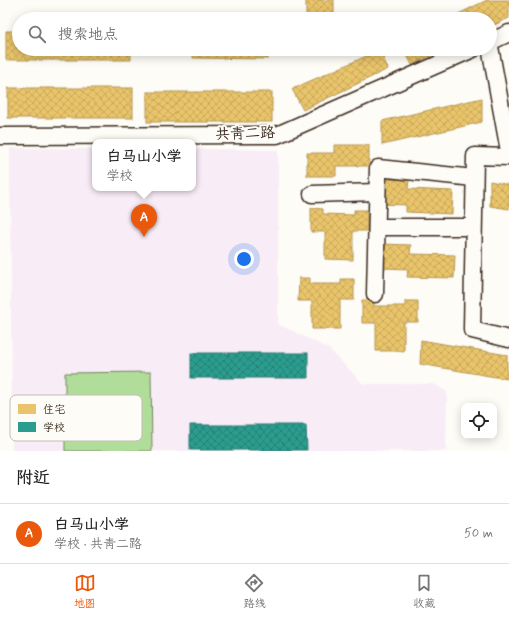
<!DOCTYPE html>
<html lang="zh">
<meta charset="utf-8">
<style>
body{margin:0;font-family:Mynerve,"LXGW WenKai TC",sans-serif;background:#f2f2f2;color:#222}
.controls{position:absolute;right:12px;bottom:12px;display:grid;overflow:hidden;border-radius:8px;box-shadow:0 2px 10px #0003}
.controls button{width:36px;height:36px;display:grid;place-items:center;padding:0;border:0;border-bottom:1px solid #e0e0e0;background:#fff;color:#222;font:20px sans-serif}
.you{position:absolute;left:244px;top:259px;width:14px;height:14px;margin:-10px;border:3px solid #fff;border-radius:50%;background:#1a73e8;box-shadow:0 0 0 6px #1a73e833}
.badge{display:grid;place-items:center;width:26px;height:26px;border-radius:50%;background:#ea580c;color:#fff;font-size:13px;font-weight:700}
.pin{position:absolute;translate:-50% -33px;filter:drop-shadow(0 1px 2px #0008)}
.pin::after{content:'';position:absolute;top:21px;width:14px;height:12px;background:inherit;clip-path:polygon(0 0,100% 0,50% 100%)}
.popup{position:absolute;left:92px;top:139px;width:104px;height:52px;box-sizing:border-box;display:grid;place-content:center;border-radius:8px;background:#fff;filter:drop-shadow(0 1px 3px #0005);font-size:13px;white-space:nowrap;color:#767676}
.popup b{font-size:15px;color:#222}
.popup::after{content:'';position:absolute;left:50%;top:100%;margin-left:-8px;border:8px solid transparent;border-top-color:#fff}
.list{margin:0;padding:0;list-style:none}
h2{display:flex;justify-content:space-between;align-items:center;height:52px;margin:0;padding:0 16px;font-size:17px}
h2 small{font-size:13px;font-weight:400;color:#767676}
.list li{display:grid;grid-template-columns:26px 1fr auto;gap:12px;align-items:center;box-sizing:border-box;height:60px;padding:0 16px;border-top:1px solid #e0e0e0}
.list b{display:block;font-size:15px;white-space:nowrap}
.list p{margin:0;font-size:13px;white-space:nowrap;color:#767676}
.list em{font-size:13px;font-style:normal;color:#767676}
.icon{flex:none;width:22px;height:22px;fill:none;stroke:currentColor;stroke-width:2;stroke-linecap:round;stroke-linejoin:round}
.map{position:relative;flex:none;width:509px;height:451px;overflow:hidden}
.search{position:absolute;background:#fff;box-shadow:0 2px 10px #0003;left:12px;right:12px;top:12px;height:44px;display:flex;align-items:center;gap:10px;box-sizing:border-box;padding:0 14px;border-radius:22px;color:#767676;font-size:15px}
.sheet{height:112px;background:#fff}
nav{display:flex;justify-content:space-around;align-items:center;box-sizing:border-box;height:56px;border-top:1px solid #e0e0e0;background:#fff;font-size:11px;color:#767676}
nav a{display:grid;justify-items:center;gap:2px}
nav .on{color:#ea580c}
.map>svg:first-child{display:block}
</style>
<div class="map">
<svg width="509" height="451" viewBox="0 0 509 451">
<defs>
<pattern id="homes-cross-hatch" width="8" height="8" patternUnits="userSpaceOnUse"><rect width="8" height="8" fill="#e9c46a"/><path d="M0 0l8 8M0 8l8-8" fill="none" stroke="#c9a95b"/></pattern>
<pattern id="schools-cross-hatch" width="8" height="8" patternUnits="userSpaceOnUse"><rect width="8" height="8" fill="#2a9d8f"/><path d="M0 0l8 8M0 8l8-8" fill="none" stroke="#258074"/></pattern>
</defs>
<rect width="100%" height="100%" fill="#fdfcf7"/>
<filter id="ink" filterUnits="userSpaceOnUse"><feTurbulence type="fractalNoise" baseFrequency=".025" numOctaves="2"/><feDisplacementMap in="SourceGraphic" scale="8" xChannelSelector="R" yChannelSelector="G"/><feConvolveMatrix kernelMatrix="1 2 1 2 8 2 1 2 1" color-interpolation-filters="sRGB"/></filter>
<g filter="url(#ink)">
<path fill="#f8ecf6" d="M10,148L95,149V188H193V149L278,150V324L329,349L363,384H434L447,392L446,451H12Z"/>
<path fill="#b1dd9b" stroke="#76845c" d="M151,372L152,451H65V373Z"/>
<g fill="url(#homes-cross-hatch)" stroke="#b59653">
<rect x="306" y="0" width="28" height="19"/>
<path d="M487,0H509V18L490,27V19H448Z"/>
<path d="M6,31H19V49H131V60H6Z"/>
<path d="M193,49H268V59L193,58Z"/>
<path d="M404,49H445L412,65Z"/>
<path d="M380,50L388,69L303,110L292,89Z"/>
<rect x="8" y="88" width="125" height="30"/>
<rect x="147" y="92" width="125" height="30"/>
<path d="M482,98V122L382,145V121Z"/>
<path d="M334,145H369V166H336V176H307V153H334Z"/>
<path d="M381,179L409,180L408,189L453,191L452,214L406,212V205L380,204Z"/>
<path d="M490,181L509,185V209L490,206Z"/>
<path d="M311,208L323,209V214L354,215V210H367V231H353V260L325,259V232H311Z"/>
<path d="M383,244L411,245L410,254L455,255L454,278L407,277L408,269L382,268Z"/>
<path d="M299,278H310V284H341V279H354V300H340V329H312V301H298Z"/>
<path d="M362,300H374V306H405V301H418V322H404V351H376V323H362Z"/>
<path d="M421,340L507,355V379L420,364Z"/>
</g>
<g fill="url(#schools-cross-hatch)" stroke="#2f7a6d">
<rect x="191" y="353" width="117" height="25"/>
<path d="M190,425H306L307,450H190Z"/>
</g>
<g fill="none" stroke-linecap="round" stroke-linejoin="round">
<defs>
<g id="minor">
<path d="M490,42L509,33"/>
<path d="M490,47L509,151"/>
<path d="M0,136L277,135L473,49"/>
<path d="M509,157L475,156L472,330L509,339"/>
<path d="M312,194L377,192"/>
<path d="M377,227H473"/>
<path d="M375,294L378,168L474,178"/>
</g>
</defs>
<use href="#minor" stroke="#3b2a1e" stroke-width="19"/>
<use href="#minor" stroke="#fdfcf7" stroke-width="16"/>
</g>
</g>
<g text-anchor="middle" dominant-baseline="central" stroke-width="4" stroke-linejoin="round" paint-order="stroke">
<g font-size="15" fill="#3b2a1e" stroke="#fdfcf7">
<text transform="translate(245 134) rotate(-2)">共青二路</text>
</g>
</g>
<rect x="10" y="395" width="132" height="46" rx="6" fill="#fdfcf7" stroke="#c3bdb6" stroke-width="1"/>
<rect x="18" y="404" width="18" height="10" fill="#e9c46a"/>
<rect x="18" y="422" width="18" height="10" fill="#2a9d8f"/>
<g font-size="11" fill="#3b2a1e">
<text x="43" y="413">住宅</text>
<text x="43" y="431">学校</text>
</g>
</svg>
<div class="controls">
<button><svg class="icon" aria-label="locate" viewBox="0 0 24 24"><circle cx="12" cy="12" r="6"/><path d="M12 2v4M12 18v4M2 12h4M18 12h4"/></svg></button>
</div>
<div class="you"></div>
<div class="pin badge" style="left:144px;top:237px">A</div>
<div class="popup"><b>白马山小学</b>学校</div>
<div class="search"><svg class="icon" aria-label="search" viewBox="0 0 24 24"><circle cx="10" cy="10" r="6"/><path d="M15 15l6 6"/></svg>搜索地点</div>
</div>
<section class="sheet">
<h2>附近<small></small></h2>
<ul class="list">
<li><span class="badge">A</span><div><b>白马山小学</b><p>学校 · 共青二路</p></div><em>50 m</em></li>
</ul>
</section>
<nav>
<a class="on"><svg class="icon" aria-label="map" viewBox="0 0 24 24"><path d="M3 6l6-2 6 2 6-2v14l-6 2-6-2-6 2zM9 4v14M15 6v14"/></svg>地图</a>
<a><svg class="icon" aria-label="directions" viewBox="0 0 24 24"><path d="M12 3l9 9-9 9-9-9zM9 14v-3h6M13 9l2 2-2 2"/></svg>路线</a>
<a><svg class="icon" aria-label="saved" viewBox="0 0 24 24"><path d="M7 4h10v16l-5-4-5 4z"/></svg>收藏</a>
</nav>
